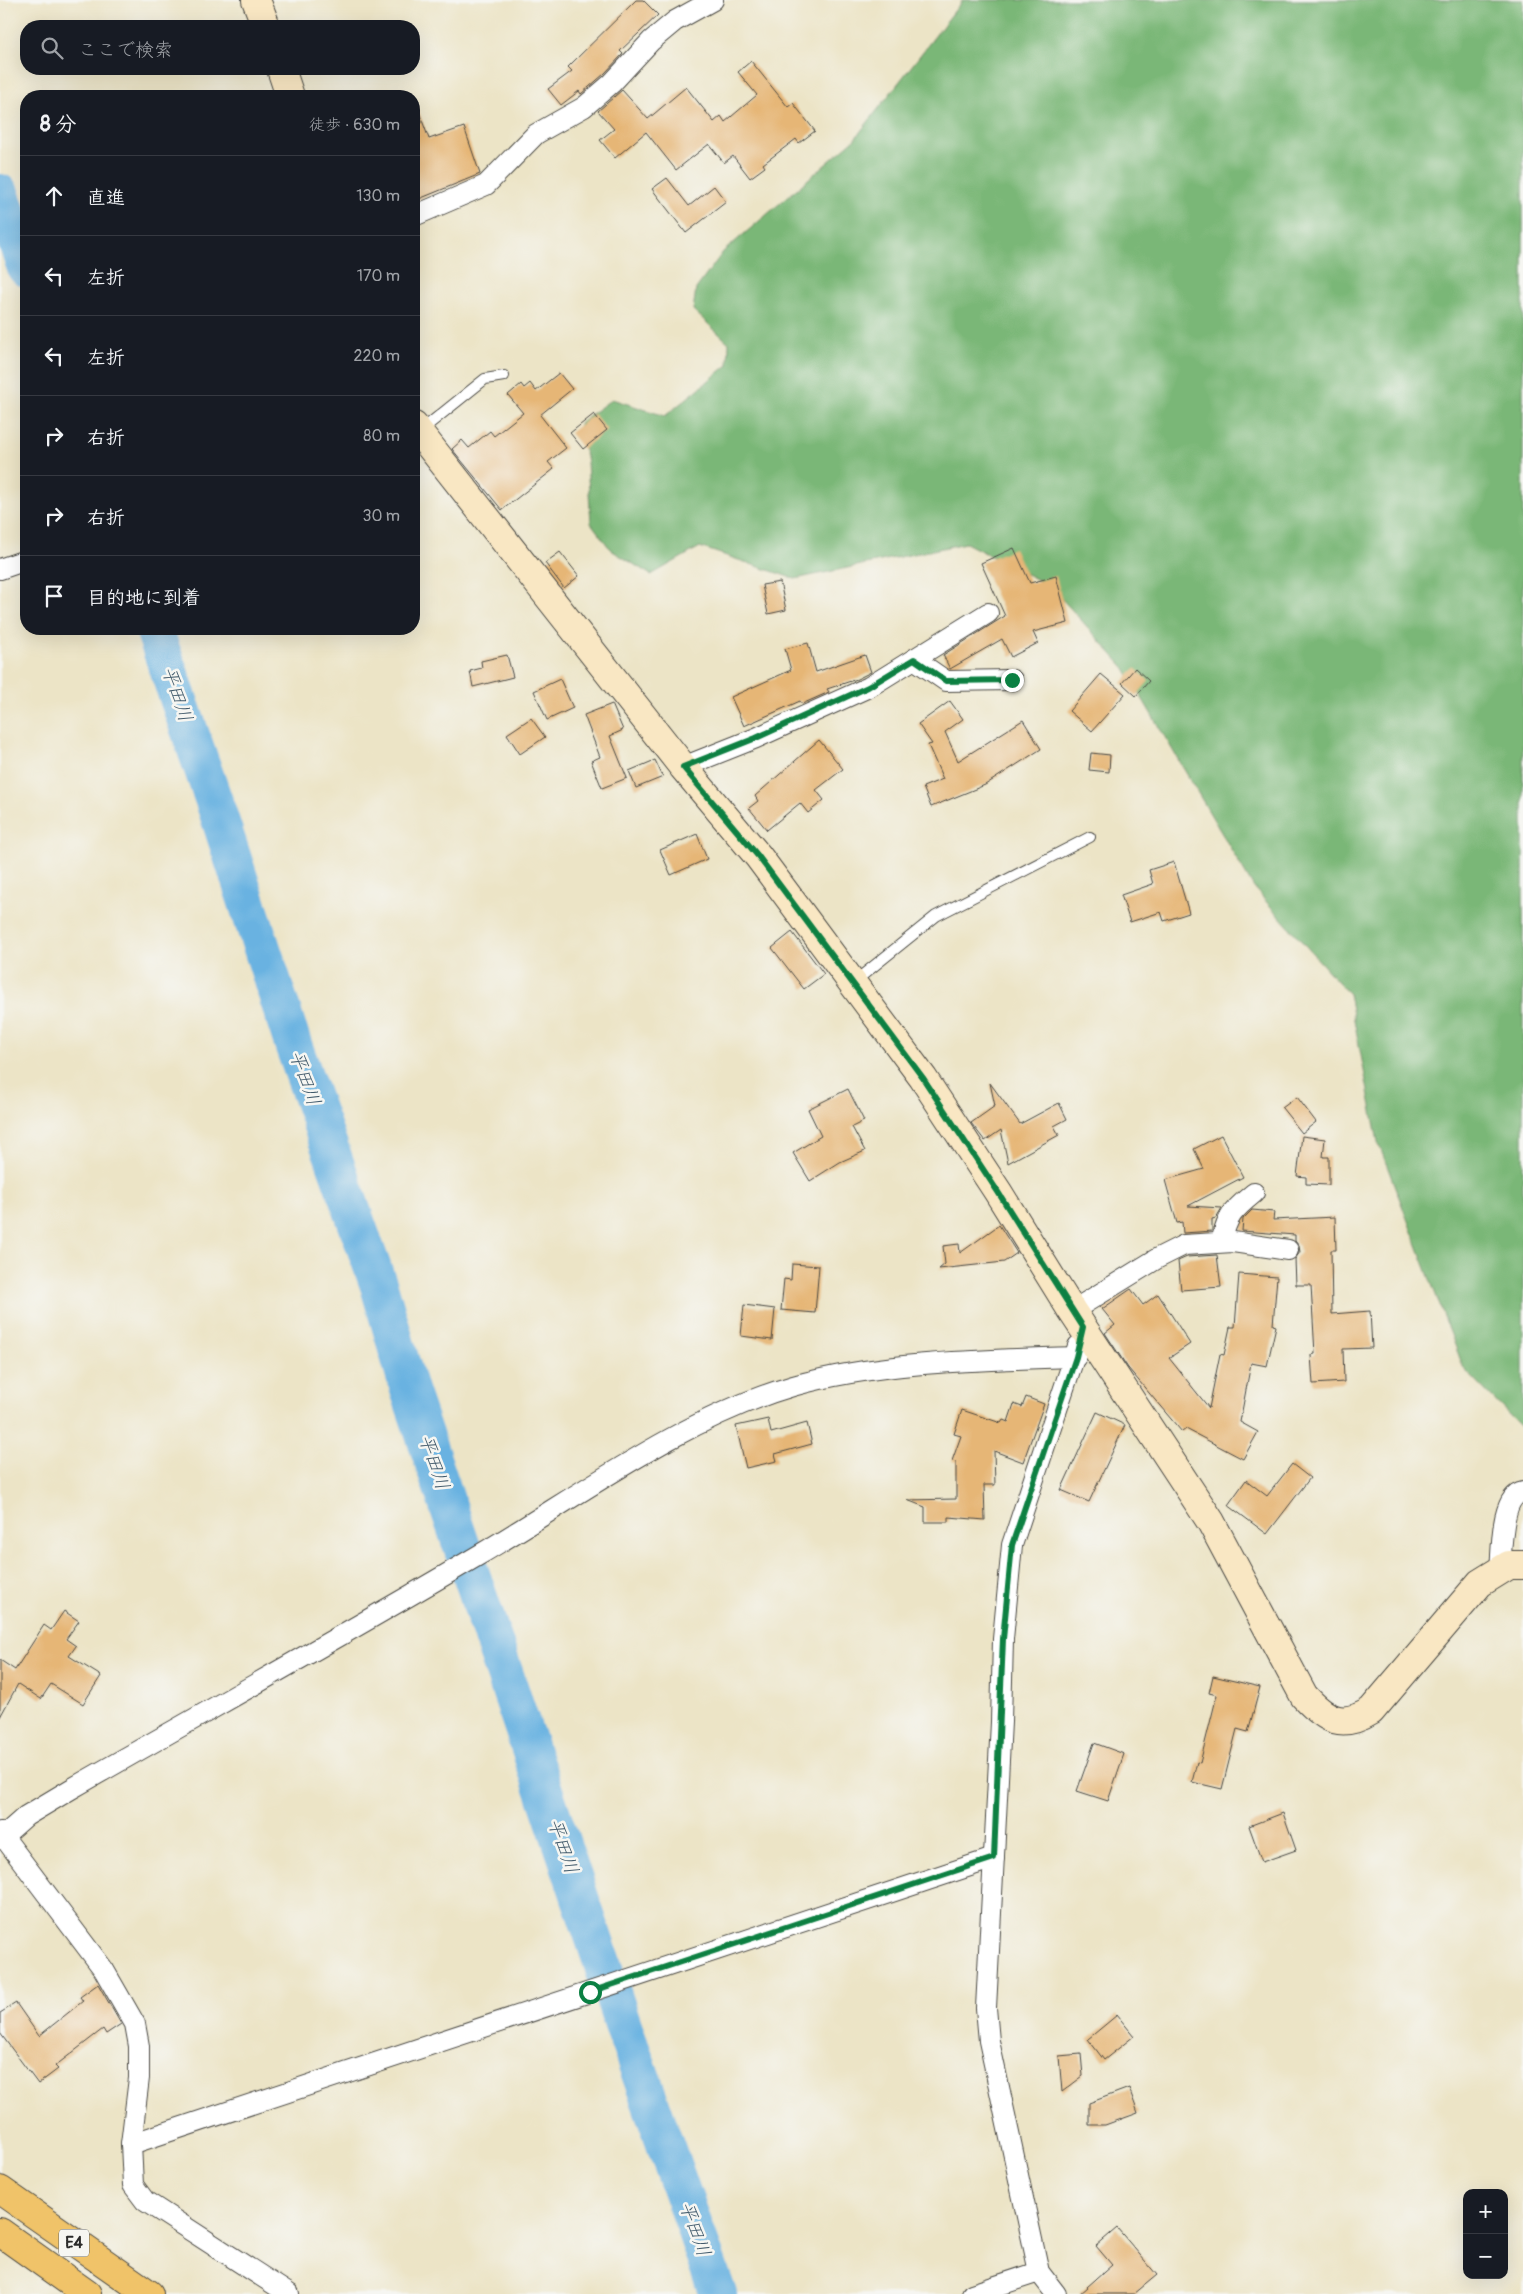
<!DOCTYPE html>
<html lang="ja">
<meta charset="utf-8">
<style>
body{margin:0;font-family:Pangolin,"Klee One",sans-serif;background:#20242c;color:#f1f3f6}
.controls{position:absolute;right:15px;bottom:15px;display:grid;overflow:hidden;border-radius:10px;box-shadow:0 5px 20px #0002}
.controls button{width:45px;height:45px;display:grid;place-items:center;padding:0;border:0;border-bottom:1px solid #363941;background:#171b24;color:#f1f3f6;font:25px sans-serif}
.stop{position:absolute;width:15px;height:15px;margin:-11px;border:4px solid #0b8043;border-radius:50%;background:#fff}
.stop.end{background:#0b8043;border-color:#fff;box-shadow:0 1px 5px #0008}
.list{margin:0;padding:0;list-style:none}
h2{display:flex;justify-content:space-between;align-items:center;height:65px;margin:0;padding:0 20px;font-size:21px}
h2 small{font-size:16px;font-weight:400;color:#9ea1a6}
.list li{display:grid;grid-template-columns:32px 1fr auto;gap:15px;align-items:center;box-sizing:border-box;height:80px;padding:0 20px;border-top:1px solid #363941}
.list b{display:block;font-size:19px;white-space:nowrap}
.list em{font-size:16px;font-style:normal;color:#9ea1a6}
.icon{flex:none;width:28px;height:28px;fill:none;stroke:currentColor;stroke-width:2;stroke-linecap:round;stroke-linejoin:round}
.map{position:relative;flex:none;width:1523px;height:2294px;overflow:hidden}
.search{position:absolute;background:#171b24;box-shadow:0 5px 20px #0002;left:20px;top:20px;width:400px;height:55px;display:flex;align-items:center;gap:12px;box-sizing:border-box;padding:0 18px;border-radius:20px;color:#9ea1a6;font-size:19px}
.panel{position:absolute;background:#171b24;box-shadow:0 5px 20px #0002;left:20px;top:90px;width:400px;height:545px;border-radius:20px}
.map>svg:first-child{display:block}
</style>
<div class="map">
<svg width="1523" height="2294" viewBox="0 0 1523 2294">
<rect width="100%" height="100%" fill="#f6f6f2"/>
<filter id="ink" filterUnits="userSpaceOnUse"><feTurbulence type="fractalNoise" baseFrequency=".02" numOctaves="2"/><feDisplacementMap in="SourceGraphic" scale="10" xChannelSelector="R" yChannelSelector="G"/><feConvolveMatrix kernelMatrix="1 2 1 2 8 2 1 2 1" color-interpolation-filters="sRGB"/></filter>
<filter id="wash" filterUnits="userSpaceOnUse"><feTurbulence type="fractalNoise" baseFrequency=".0096" numOctaves="4" result="noise"/><feDisplacementMap in="SourceGraphic" scale="20" xChannelSelector="R" yChannelSelector="G"/><feGaussianBlur stdDeviation="1.12" result="paint"/><feColorMatrix in="noise" values="0 0 0 0 0 0 0 0 0 0 0 0 0 0 0 0 0 1.4 0 .05"/><feComposite in="paint" operator="in"/></filter>
<g filter="url(#wash)">
<rect width="100%" height="100%" fill="#ece4c6"/>
<path fill="#7ab777" stroke="#527151" d="M963,0H1523V1429L1464,1369L1378,1142L1349,994L1254,888L1123,666L1050,586L966,543L795,579L700,547L651,575L611,550L591,523L587,462L579,423L612,399L665,416L728,365L729,343L693,310L696,289L723,252L854,140Z"/>
<g fill="none" stroke-linecap="round" stroke-linejoin="round">
<g stroke="#69b2e1" stroke-width="38">
<path d="M0,193L26,268"/>
<path d="M154,629L215,804L294,1047L379,1286L409,1390L624,2028L718,2294"/>
</g>
</g>
<g id="blocks">
<g fill="#e6b676">
<path d="M636,0H643L658,15L620,51L623,54L604,74L581,94L579,91L561,105L548,89L572,71L568,67Z"/>
<path d="M751,61L788,107L793,103L815,131L799,143L796,139L763,164L765,167L750,178L733,156L724,163L709,144L676,170L646,132L615,158L600,140L614,129L598,111L622,90L648,119L686,87L714,122L721,116L725,122L757,95L738,72Z"/>
<path d="M414,104H416L429,139L464,127L480,174L414,201Z"/>
<path d="M667,178L689,206L714,186L726,202L686,233L652,189Z"/>
<path d="M559,373L572,389L540,415L566,448L548,462L554,469L502,510L452,449L462,440L469,448L490,431L494,436L523,413L508,395L521,384L524,388L530,383L536,391Z"/>
<path d="M594,414L607,430L583,449L570,433Z"/>
<path d="M1014,548L1030,583L1056,576L1068,623L1033,632L1038,643L1011,657L1002,639L950,669L943,655L1005,616L981,563Z"/>
<path d="M560,552L579,576L564,588L545,563Z"/>
<path d="M780,582L786,610L768,614L762,585Z"/>
<path d="M808,643L816,672L865,655L871,672L857,679L827,689L829,692L802,704L800,701L744,726L731,697L791,670L785,649Z"/>
<path d="M507,655L513,677L473,687L470,671L482,668L481,661Z"/>
<path d="M1135,668L1149,681L1136,696L1122,683Z"/>
<path d="M1101,674L1125,694L1092,731L1069,711Z"/>
<path d="M560,679L573,708L547,720L534,691Z"/>
<path d="M950,701L963,719L945,732L958,761L1023,720L1041,749L985,785L931,807L923,787L943,779L928,745L932,744L918,724Z"/>
<path d="M612,704L623,730L610,736L627,778L602,788L591,761L600,757L584,715Z"/>
<path d="M531,718L545,737L520,754L507,734Z"/>
<path d="M819,740L843,769L816,790L824,800L808,813L800,803L767,830L749,808L758,801L755,796Z"/>
<path d="M1091,753L1110,755L1109,772L1089,770Z"/>
<path d="M655,760L663,777L636,788L629,771Z"/>
<path d="M697,834L707,859L671,875L660,850Z"/>
<path d="M1174,862L1189,913L1164,921L1161,912L1130,922L1121,895L1153,884L1149,870Z"/>
<path d="M792,932L824,974L804,989L772,948Z"/>
<path d="M990,1083L1020,1124L1059,1103L1067,1119L1054,1126L1059,1135L1008,1163L1001,1130L985,1141L971,1123L995,1106Z"/>
<path d="M848,1089L864,1121L852,1127L865,1151L840,1162L810,1181L793,1153L821,1136L808,1109Z"/>
<path d="M1297,1097L1316,1122L1302,1133L1282,1108Z"/>
<path d="M1221,1135L1243,1177L1188,1206L1222,1208L1216,1218L1212,1219V1231L1183,1233L1182,1222L1177,1223L1165,1180L1204,1169L1194,1149Z"/>
<path d="M1302,1136L1325,1139L1323,1157H1329V1185L1306,1184V1177L1297,1176Z"/>
<path d="M1252,1210L1274,1212L1273,1220L1335,1217L1336,1250H1331L1332,1314L1370,1311L1372,1348L1343,1349L1344,1382L1313,1384L1311,1355L1315,1354L1311,1285H1296L1295,1259L1300,1252L1299,1246L1295,1241V1235L1242,1231L1243,1219Z"/>
<path d="M999,1225L1017,1253L1004,1262L939,1269L945,1264L943,1246L959,1244L960,1253Z"/>
<path d="M1217,1255L1221,1287L1181,1290L1178,1261L1187,1257Z"/>
<path d="M792,1264L819,1266L815,1313L781,1310L784,1279L791,1280Z"/>
<path d="M1239,1274L1277,1277L1273,1325L1276,1326L1267,1366L1251,1363L1240,1422L1258,1432L1243,1459L1186,1429L1182,1432L1128,1368L1105,1333L1115,1325L1102,1309L1131,1289L1143,1305L1158,1294L1190,1344L1169,1358L1209,1408L1220,1354L1224,1355L1230,1327H1235Z"/>
<path d="M744,1305L775,1309L772,1340L741,1336Z"/>
<path d="M1026,1397L1044,1404L1023,1462L994,1451L995,1485H984L985,1520L949,1517V1522H925V1507L907,1500L956,1499V1462L952,1461L961,1436L954,1434L962,1410L1001,1423L1003,1420L1008,1422L1014,1404L1022,1407Z"/>
<path d="M1097,1412L1125,1425L1089,1502L1061,1490Z"/>
<path d="M768,1419L771,1433L807,1423L812,1444L775,1454L777,1461L746,1468L736,1426Z"/>
<path d="M1292,1464L1310,1478L1267,1534L1228,1505L1246,1480L1267,1496Z"/>
<path d="M64,1611L79,1621L66,1639L76,1646L69,1656L101,1676L83,1704L51,1684L41,1699L18,1684L0,1717V1660L15,1670L44,1625L51,1630Z"/>
<path d="M1213,1676L1260,1687L1248,1732L1237,1729L1222,1789L1192,1782L1197,1762L1200,1763L1217,1695L1209,1693Z"/>
<path d="M1094,1743L1124,1754L1108,1801L1077,1791Z"/>
<path d="M1283,1813L1296,1850L1262,1862L1249,1826Z"/>
<path d="M98,1984L121,2024L106,2034L103,2029L55,2066L58,2069L38,2084L0,2033V2013L16,2003L39,2036L83,2001L80,1997Z"/>
<path d="M1117,2015L1134,2036L1104,2060L1088,2039Z"/>
<path d="M1081,2054L1083,2076L1062,2092L1059,2056Z"/>
<path d="M1129,2088L1138,2113L1105,2125H1089V2103Z"/>
<path d="M1117,2228L1157,2275L1134,2294H1079L1112,2265L1096,2246Z"/>
</g>
</g>
</g>
<g filter="url(#ink)">
<use href="#blocks" fill-opacity="0" stroke="#484742" stroke-width="1"/>
<g fill="none" stroke-linecap="round" stroke-linejoin="round">
<defs>
<g id="lane">
<path d="M419,432L485,379L504,376"/>
<path d="M854,982L936,916L1090,837"/>
</g>
<g id="street">
<path d="M414,216L486,185L536,134L584,107L612,83L651,41L675,21L713,0"/>
<path d="M0,569L26,560"/>
<path d="M914,659L946,681L1012,680"/>
<path d="M683,767L756,738L869,687L988,613"/>
<path d="M1221,1242C1228,1215 1232,1211 1254,1193"/>
<path d="M1072,1311L1158,1258L1184,1245L1233,1242L1288,1250"/>
<path d="M1500,1571C1502,1552 1500,1496 1523,1492"/>
<path d="M0,1832L104,1970L135,2024L139,2046V2078L131,2144L133,2185L145,2201L289,2294"/>
<path d="M0,1839L26,1816L71,1789C207,1711 344,1635 479,1555C577,1497 683,1418 793,1386C880,1361 986,1360 1076,1357"/>
<path d="M131,2144L994,1858"/>
<path d="M972,2294L1039,2272"/>
<path d="M1056,2294L1039,2272L989,2041L986,2008L1001,1722L1003,1639L1012,1545L1078,1346"/>
</g>
<g id="secondary">
<path d="M256,0L266,26"/>
<path d="M281,69L290,96"/>
<path d="M414,426L683,767L758,856L923,1078L998,1192L1072,1311L1211,1522L1304,1696C1326,1720 1342,1729 1371,1711L1480,1583L1509,1565H1523"/>
</g>
<g id="highway">
<path d="M0,2190L149,2294"/>
<path d="M0,2232L87,2294"/>
</g>
</defs>
<use href="#lane" stroke="#484742" stroke-width="12"/>
<use href="#street" stroke="#484742" stroke-width="22"/>
<use href="#secondary" stroke="#484742" stroke-width="30"/>
<use href="#highway" stroke="#484742" stroke-width="30"/>
<use href="#lane" stroke="#fff" stroke-width="10"/>
<use href="#street" stroke="#fff" stroke-width="20"/>
<use href="#secondary" stroke="#f9e7c3" stroke-width="28"/>
<use href="#highway" stroke="#f0c369" stroke-width="28"/>
</g>
</g>
<g fill="none" stroke-linecap="round" stroke-linejoin="round" filter="url(#ink)">
<path stroke="#0b8043" stroke-width="6" d="M590,1992L994,1858L1003,1639L1012,1545L1076,1357L1083,1327L998,1192L923,1078L758,856L683,767L756,738L868,687L914,659L946,681L1012,680"/>
</g>
<g text-anchor="middle" dominant-baseline="central" stroke-width="5" stroke-linejoin="round" paint-order="stroke">
<rect fill="#f6f6f2" stroke="#686867" stroke-width="1" x="59" y="2229.5" width="30" height="27" rx="4"/>
<g font-size="16" font-weight="bold" fill="#2b2b2b">
<text x="74" y="2243">E4</text>
</g>
<g font-size="19" font-style="italic" fill="#415a6b" stroke="#f6f6f2">
<text transform="translate(177 694) rotate(71)">平田川</text>
<text transform="translate(305 1078) rotate(70)">平田川</text>
<text transform="translate(434 1462) rotate(71)">平田川</text>
<text transform="translate(563 1846) rotate(71)">平田川</text>
<text transform="translate(695 2229) rotate(70)">平田川</text>
</g>
</g>
</svg>
<div class="controls">
<button>+</button>
<button>−</button>
</div>
<div class="stop" style="left:590px;top:1992px"></div>
<div class="stop end" style="left:1012px;top:680px"></div>
<div class="search"><svg class="icon" aria-label="search" viewBox="0 0 24 24"><circle cx="10" cy="10" r="6"/><path d="M15 15l6 6"/></svg>ここで検索</div>
<section class="panel">
<h2>8 分<small>徒歩 · 630 m</small></h2>
<ul class="list">
<li><svg class="icon" aria-label="ahead" viewBox="0 0 24 24"><path d="M12 20V5M6 11l6-6 6 6"/></svg><div><b>直進</b></div><em>130 m</em></li>
<li><svg class="icon" aria-label="left" viewBox="0 0 24 24"><path d="M17 20v-9H6M10 6l-5 5 5 5"/></svg><div><b>左折</b></div><em>170 m</em></li>
<li><svg class="icon" aria-label="left" viewBox="0 0 24 24"><path d="M17 20v-9H6M10 6l-5 5 5 5"/></svg><div><b>左折</b></div><em>220 m</em></li>
<li><svg class="icon" aria-label="right" viewBox="0 0 24 24"><path d="M7 20v-9h11M14 6l5 5-5 5"/></svg><div><b>右折</b></div><em>80 m</em></li>
<li><svg class="icon" aria-label="right" viewBox="0 0 24 24"><path d="M7 20v-9h11M14 6l5 5-5 5"/></svg><div><b>右折</b></div><em>30 m</em></li>
<li><svg class="icon" aria-label="arrive" viewBox="0 0 24 24"><path d="M6 21V4h12l-3 4 3 4H6"/></svg><div><b>目的地に到着</b></div></li>
</ul>
</section>
</div>
